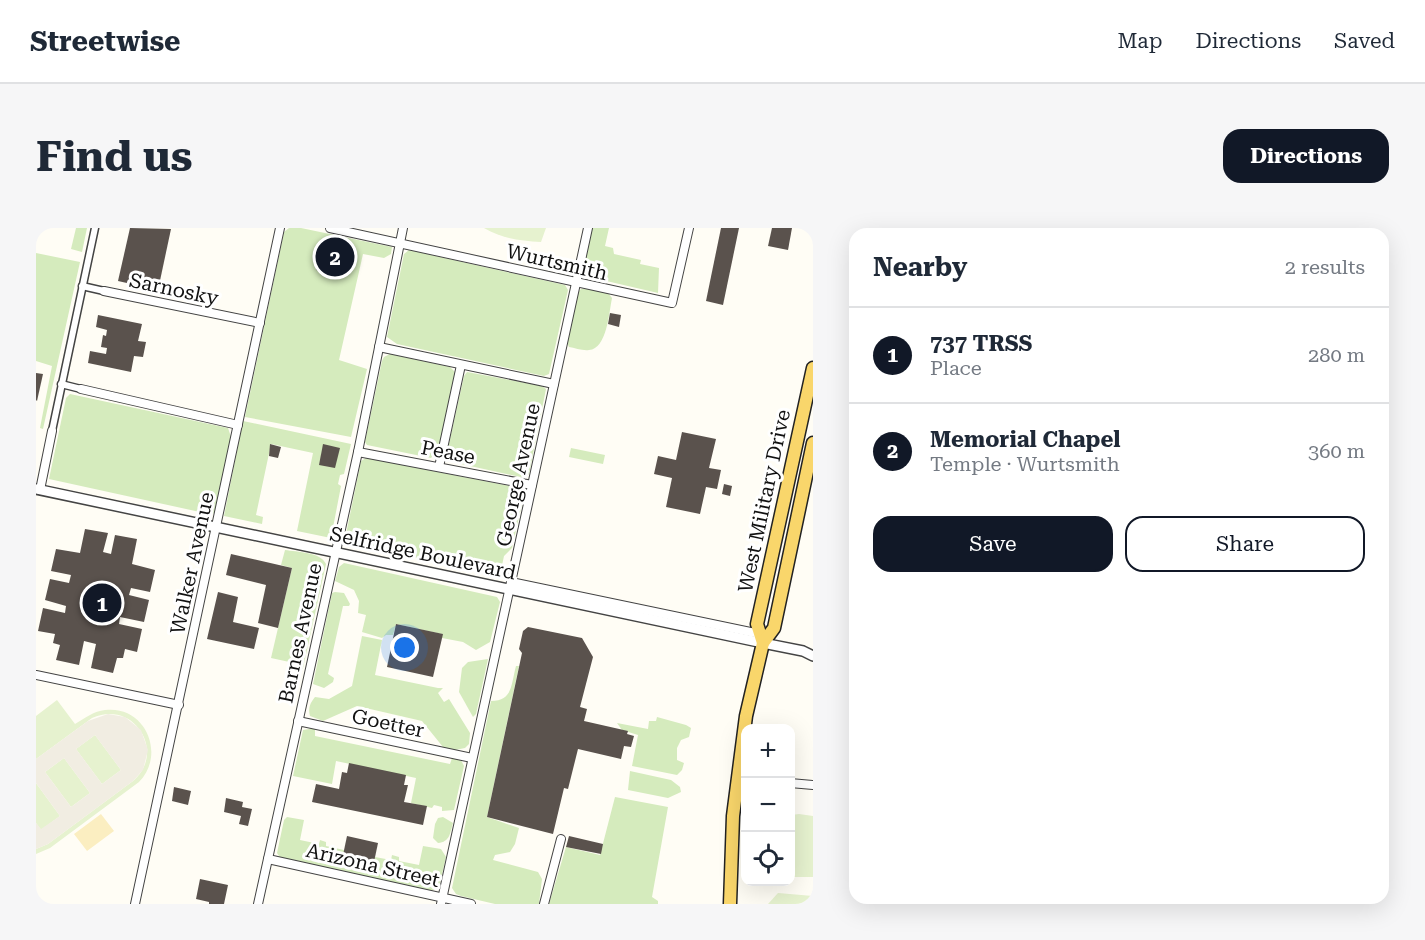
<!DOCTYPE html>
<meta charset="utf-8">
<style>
body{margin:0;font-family:"Roboto Serif",serif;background:#f6f6f7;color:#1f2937}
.controls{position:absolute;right:18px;bottom:18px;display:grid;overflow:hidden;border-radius:12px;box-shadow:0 6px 24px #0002}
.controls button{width:54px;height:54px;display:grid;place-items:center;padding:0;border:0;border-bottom:2px solid #e0e1e3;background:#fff;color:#1f2937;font:30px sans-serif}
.you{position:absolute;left:369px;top:420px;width:21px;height:21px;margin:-15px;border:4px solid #fff;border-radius:50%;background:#1a73e8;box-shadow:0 0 0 9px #1a73e833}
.badge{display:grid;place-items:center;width:39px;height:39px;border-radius:50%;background:#111827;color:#fff;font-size:20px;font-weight:700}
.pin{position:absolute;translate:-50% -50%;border:3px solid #fff;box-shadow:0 2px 6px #0006}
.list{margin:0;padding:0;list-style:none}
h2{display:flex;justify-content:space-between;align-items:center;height:78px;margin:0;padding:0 24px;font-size:26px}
h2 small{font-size:20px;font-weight:400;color:#747a83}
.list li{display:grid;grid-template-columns:39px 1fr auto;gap:18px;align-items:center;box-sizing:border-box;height:96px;padding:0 24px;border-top:2px solid #e0e1e3}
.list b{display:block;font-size:22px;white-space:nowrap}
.list p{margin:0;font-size:20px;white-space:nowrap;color:#747a83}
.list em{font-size:20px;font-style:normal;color:#747a83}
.actions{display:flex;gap:12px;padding:18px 24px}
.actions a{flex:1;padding:14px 0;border:2px solid #111827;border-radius:18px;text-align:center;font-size:21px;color:#111827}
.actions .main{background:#111827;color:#fff}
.icon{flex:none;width:33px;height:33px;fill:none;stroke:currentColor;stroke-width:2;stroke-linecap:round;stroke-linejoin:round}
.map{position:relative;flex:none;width:777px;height:676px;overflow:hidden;border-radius:18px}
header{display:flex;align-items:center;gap:36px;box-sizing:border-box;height:84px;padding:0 30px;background:#fff;border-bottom:2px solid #e0e1e3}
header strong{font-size:28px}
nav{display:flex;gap:33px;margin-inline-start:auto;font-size:21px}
.intro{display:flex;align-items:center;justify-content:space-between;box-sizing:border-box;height:144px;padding:0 36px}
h1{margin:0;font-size:42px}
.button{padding:15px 27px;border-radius:18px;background:#111827;color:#fff;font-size:21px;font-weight:700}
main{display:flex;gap:36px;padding:0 36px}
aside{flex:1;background:#fff;border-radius:18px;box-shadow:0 6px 24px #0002}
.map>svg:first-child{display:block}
</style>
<header>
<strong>Streetwise</strong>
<nav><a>Map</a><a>Directions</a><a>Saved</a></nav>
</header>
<div class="intro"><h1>Find us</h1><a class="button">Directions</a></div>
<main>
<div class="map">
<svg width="777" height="676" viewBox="0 0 777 676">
<rect width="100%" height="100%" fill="#fffdf5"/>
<g fill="#d5ebbd">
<path d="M40,0H51L46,24L35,21Z"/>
<path d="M253,0H265L356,19L355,26L348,30L327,26L303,132L331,141L315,209L209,189L248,4Z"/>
<path d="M556,0H573L569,18L577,20L578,26L605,32L604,36L623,40L622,65L549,48L547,42Z"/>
<path d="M373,22L529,57L532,62L513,146L508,148L361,116L351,109L368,26Z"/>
<path d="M0,25L44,34L7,201L4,200L16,138L0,133Z"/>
<path d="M553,60L572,65L576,70C573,84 571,121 553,122C547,123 539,120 533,119L531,115L541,65L545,61Z"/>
<path d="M354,126L414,139L419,144L403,221L395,230L331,217L329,214L346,133L348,129Z"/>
<path d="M431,144L506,158L510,161L493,246L489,250L416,234L410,229L428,148Z"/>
<path d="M34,166L192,200L195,209L179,285L173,286L13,251L30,170Z"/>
<path d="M207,193L315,216L308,246L304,247L302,256L305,258L295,310L261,303L277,225L235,216L220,287L227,289L226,296L188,288Z"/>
<path d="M535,220L569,227L567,236L533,229Z"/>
<path d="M330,230L484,260L488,267L476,320L468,328L464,347L311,315L309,311L325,233Z"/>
<path d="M249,322C261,324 285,324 290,336L267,440L264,444H258V435L235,430L256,340L245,337Z"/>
<path d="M308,335L461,369L464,374L454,414L440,422L427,414L406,410V406L360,396L357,407H350L346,410L326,404L330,387L322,385L323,373L318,362L299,353L303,339Z"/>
<path d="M299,364L308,365L314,376L313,378H307L292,446L298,450L297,454L288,460L277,456L296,365Z"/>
<path d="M326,408L346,412L339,447L402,460H407L402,465L408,474L413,471L434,505L433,516L429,520L419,522L407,519L386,493L321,478L287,493L274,488C272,480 274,475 279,469L293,471L316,458Z"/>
<path d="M452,431L440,486L437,489L423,464L426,440L432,434Z"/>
<path d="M480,438H483L451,589L483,600L479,616L474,624L459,627L457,632L502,644L506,651L503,676H459L425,668L420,666L416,660L455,473C477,473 475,456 480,438Z"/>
<path d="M621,489L650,497L655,500L653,509L645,512L641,520V532L648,535L646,542L641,547L596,538L602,507L586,502L581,495L612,501L613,493H620Z"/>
<path d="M279,500V508L414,536L416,530L425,532L428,538L418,582L406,583V579L398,577L396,580L375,575L380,550L300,533L296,556L257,548L267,502Z"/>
<path d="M594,543L635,552L644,559L645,564L632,570L592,562Z"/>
<path d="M579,569L632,579L616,669L622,673V676H513L530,619L564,627Z"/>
<path d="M251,589L268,592L264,612L283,616L284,612L290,614V618L308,622L307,627L337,634L339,629L355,632L356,627L363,629V633L383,637L387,618L405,621L410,629L404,655L398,662L393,663L245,631L241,625L248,592Z"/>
<path d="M407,589L417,595C414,605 414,614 402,615L397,610L399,596L402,590Z"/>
</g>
<path fill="#fbeec1" d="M65,586L78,603L51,623L38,606Z"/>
<g fill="#e6f2cf">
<path d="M448,0H510L505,14C484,13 467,11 448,0Z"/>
<path d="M21,472L39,496C49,490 58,483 69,482C110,477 130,527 103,554L14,620L0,626V621L12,616L97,553C131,524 98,471 56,490L0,531V488Z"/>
<path d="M59,507L85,542L66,556L40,521Z"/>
<path d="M28,530L54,565L35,579L9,544Z"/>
<path d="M0,555L24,588L5,602L0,595Z"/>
<path d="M763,586L777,588V649H755V587Z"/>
<path d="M742,665L777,668V676H732Z"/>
</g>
<path fill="#f1ede2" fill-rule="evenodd" d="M72,486L89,489L105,502L112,522L107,542L97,553L12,616L0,621V595L5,601L24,588L0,555V531L52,493ZM59,507L85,542L66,556L40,521ZM28,530L54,565L35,579L9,544Z"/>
<g fill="#5a524d">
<path d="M94,0L135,1L122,62L82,53Z"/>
<path d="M685,0H703L687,77L670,73Z"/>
<path d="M736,0H756L752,22L732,18Z"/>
<path d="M295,18L308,21L303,42L308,43L306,48L280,42L281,37L290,39Z"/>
<path d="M574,85L585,87L583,99L572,96Z"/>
<path d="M62,87L106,96L102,113L110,114L107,129L98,128L95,144L52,135L54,123L70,126L71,120L65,119L67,107L70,108L71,102L60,99Z"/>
<path d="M0,145L7,146L1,173L0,172Z"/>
<path d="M646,204L680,211L673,240L685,242L681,261L670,259L664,286L630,279L636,250L618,246L622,228L640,232Z"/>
<path d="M234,216L245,219L242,230L233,228Z"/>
<path d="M287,216L304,220L299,240L283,237Z"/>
<path d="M688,256L696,258L694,268L686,266Z"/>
<path d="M49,301L72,305L67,324L75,326L79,307L101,311L96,336L119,342L114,364L95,360L93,367L113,372L108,394L84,389L83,396L106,401L101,424L89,421L87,430H81L77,445L55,440L60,416L48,413L43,437L20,432L24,417L17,415L19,406L2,403L7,380L29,385L30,378L9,372L14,351L33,355L35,347L15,343L20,321L44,325Z"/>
<path d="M195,326L256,340L242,400L222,395L230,357L190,347Z"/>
<path d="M182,364L202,369L197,394L223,400L218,421L171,411Z"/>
<path d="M360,396L407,406L397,449L351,439Z"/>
<path d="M492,399L546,410L557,429L544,479L551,481L548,493L592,503L591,506L598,508L595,519L588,518L585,531L542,521L532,561L528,560L517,606L451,589L486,425L483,421L487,403Z"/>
<path d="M313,535L370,547L368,557H372L368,574L391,578L387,597L276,574L280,556L303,561L306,544L311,545Z"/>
<path d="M138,559L155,563L152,577L136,573Z"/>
<path d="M190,570L207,574L206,579L216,581L212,598L203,596L205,588L188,584Z"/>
<path d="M311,608L342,615L338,634L307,627Z"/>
<path d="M533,608L567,616L565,626L530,619Z"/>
<path d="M164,651L192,657L188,676H173V674L160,671Z"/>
</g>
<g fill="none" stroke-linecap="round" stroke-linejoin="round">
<defs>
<g id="pedestrian">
<path d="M46,58L68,63"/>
<path d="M25,156L45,161"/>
<path d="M16,203L59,0"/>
</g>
<g id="minor">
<path d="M294,0L636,75L653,0"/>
<path d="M68,63L224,95"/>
<path d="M343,119L518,156"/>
<path d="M45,161L202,197"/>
<path d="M322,224L496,257"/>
<path d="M403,239L425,137"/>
<path d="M4,262L16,203"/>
<path d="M475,354L724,406"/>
<path d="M0,447L143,477"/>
<path d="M262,493L436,530"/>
<path d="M754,555L777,557"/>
<path d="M232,631L435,676"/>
<path d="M99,676L244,0"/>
<path d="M222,676L322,224L367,0"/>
<path d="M405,676L552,0"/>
<path d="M508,676L525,611"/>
</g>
<path id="tertiary" d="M0,261L727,415L767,423L777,428"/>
<g id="primary">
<path d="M727,415L721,396L777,140"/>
<path d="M694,676L697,588L710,488L727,415L738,400L777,215"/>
</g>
</defs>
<use href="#pedestrian" stroke="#444" stroke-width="9"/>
<use href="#minor" stroke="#444" stroke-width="10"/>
<use href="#tertiary" stroke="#444" stroke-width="12"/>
<use href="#primary" stroke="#222" stroke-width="15"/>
<use href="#pedestrian" stroke="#fff" stroke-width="6"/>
<use href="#minor" stroke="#fff" stroke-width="8"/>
<use href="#tertiary" stroke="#fff" stroke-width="9"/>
<use href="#primary" stroke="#f9d66b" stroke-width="12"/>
</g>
<g text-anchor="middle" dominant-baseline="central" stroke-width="6" stroke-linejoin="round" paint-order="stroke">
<g font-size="20" fill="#111" stroke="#fff">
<text transform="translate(521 34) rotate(13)">Wurtsmith</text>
<text transform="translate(138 61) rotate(12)">Sarnosky</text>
<text transform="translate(412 224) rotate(11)">Pease</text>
<text transform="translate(482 247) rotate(-78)">George Avenue</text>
<text transform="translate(728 273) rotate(-78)">West Military Drive</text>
<text transform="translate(387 325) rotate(12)">Selfridge Boulevard</text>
<text transform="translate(156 335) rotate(-78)">Walker Avenue</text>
<text transform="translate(264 405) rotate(-78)">Barnes Avenue</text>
<text transform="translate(352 495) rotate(12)">Goetter</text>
<text transform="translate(337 637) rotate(13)">Arizona Street</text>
</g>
</g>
</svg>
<div class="controls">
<button>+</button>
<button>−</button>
<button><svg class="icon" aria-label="locate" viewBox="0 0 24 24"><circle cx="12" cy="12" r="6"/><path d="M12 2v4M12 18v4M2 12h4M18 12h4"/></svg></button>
</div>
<div class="you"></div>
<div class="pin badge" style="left:66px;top:375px">1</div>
<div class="pin badge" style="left:299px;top:29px">2</div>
</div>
<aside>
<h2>Nearby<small>2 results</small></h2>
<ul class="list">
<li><span class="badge">1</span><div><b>737 TRSS</b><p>Place</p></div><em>280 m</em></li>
<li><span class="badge">2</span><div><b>Memorial Chapel</b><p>Temple · Wurtsmith</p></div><em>360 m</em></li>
</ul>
<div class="actions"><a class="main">Save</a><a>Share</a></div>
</aside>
</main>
